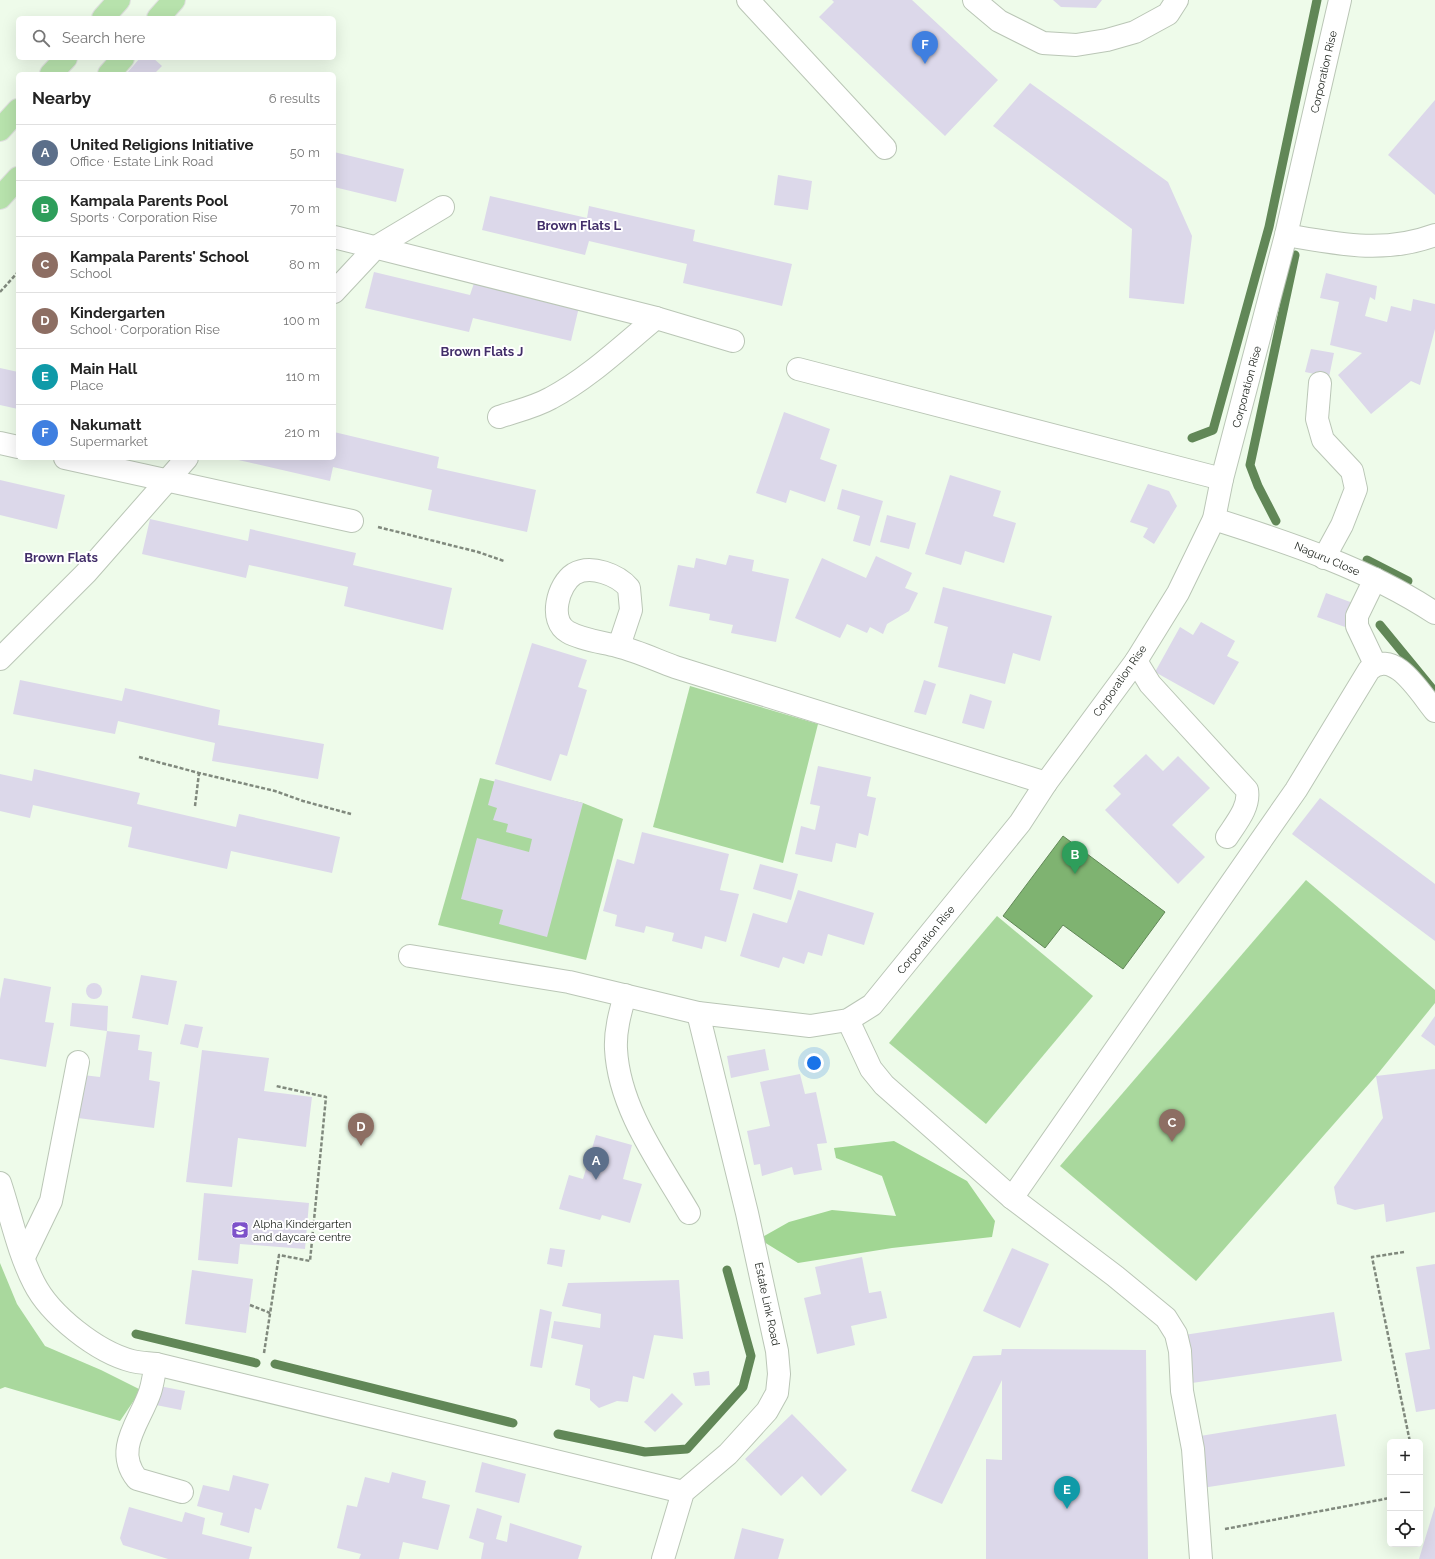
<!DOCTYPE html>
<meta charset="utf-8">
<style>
body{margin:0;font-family:Raleway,sans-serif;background:#f2f2f2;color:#222}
.controls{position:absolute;right:12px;bottom:12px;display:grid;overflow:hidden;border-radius:6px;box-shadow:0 4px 16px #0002}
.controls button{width:36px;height:36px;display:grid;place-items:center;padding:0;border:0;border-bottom:1px solid #e0e0e0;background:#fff;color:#222;font:20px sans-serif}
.you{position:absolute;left:814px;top:1063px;width:14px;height:14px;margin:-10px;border:3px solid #fff;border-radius:50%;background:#1a73e8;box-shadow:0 0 0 6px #1a73e833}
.badge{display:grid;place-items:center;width:26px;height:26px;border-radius:50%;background:#7d51ca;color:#fff;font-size:13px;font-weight:700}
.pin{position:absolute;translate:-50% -33px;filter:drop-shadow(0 1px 2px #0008)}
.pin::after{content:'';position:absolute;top:21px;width:14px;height:12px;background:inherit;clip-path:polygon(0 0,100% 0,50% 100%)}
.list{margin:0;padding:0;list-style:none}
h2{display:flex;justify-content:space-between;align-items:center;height:52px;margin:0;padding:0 16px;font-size:17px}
h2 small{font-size:13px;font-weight:400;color:#767676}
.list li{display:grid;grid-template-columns:26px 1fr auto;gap:12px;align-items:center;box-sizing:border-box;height:56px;padding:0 16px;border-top:1px solid #e0e0e0}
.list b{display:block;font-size:15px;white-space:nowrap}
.list p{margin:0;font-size:13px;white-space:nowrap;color:#767676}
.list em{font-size:13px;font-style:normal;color:#767676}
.icon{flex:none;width:22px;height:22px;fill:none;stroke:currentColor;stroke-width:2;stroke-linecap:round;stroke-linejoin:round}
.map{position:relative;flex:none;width:1435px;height:1559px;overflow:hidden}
.search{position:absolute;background:#fff;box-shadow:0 4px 16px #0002;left:16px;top:16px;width:320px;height:44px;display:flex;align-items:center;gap:10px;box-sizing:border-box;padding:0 14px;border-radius:6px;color:#767676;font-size:15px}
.panel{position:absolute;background:#fff;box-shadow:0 4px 16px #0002;left:16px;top:72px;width:320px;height:388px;border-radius:6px}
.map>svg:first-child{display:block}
</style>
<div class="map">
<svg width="1435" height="1559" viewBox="0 0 1435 1559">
<rect width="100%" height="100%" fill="#eefbea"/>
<g fill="#a9d89d">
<path d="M690,686L818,724L783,863L653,827Z"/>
<path d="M480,778L583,803L623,819L586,960L438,925Z"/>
<path d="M1306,880L1435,990V1003L1376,1076L1196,1281L1060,1166Z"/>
<path d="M997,916L1093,996L986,1124L889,1043Z"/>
<path d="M0,1263L17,1304L45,1346L101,1370L141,1390L120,1421L5,1387L0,1389Z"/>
</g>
<path fill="#a1d693" d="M894,1141L967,1181L995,1221L992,1237L892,1248L798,1263L759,1239L789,1222L832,1210L896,1216L882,1176L836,1158L834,1148Z"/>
<path fill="#7fb371" stroke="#618757" d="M1063,836L1165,912L1123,969L1063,925L1045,948L1003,916Z"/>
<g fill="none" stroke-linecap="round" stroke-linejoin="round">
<g stroke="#618757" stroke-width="9">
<path d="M1192,438L1213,430L1269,227L1317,0"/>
<path d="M1276,521L1258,486L1250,465L1295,255"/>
<path d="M1367,560L1408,581"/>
<path d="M1380,625L1435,692"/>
<path d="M136,1334L256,1363"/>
<path d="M275,1364L513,1423"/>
<path d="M558,1434L645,1452L687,1449L743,1387L751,1356L727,1270"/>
</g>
</g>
<g fill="#dcd8ea">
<path d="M832,0H912L998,80L945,136L819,17L834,2Z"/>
<path d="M1053,0H1102L1096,8L1061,7Z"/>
<path d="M140,58H153L162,66L154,74H126Z"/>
<path d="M1030,83L1168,182L1192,236L1184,304L1129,298L1132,229L993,126Z"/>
<path d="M1435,100V195L1388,155Z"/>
<path d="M334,152L404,169L396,202L334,187Z"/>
<path d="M778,175L812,181L808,210L774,205Z"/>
<path d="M490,196L587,218L589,206L695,230L693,241L792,264L782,306L683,283L687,264L589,241L585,255L482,230Z"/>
<path d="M374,272L470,295L474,283L579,307L571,341L473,318L469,332L365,308Z"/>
<path d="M1326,273L1377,286L1375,300L1370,297L1365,316L1387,322L1391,306L1411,311L1413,299L1435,304V329L1420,385L1411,381L1371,414L1338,375L1362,353L1330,345L1339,302L1320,298Z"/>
<path d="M1311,349L1334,353L1329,377L1305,372Z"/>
<path d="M0,368L18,372V409L0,405Z"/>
<path d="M784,412L830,429L820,459L837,465L825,502L790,490L786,503L756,493Z"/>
<path d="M334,432L439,457L437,468L536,490L527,532L428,510L432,490L333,467L330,481L234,459L334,458Z"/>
<path d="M950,475L1001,491L993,516L1016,523L1004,563L965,551L961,565L925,554Z"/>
<path d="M0,480L65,495L57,529L0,515Z"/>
<path d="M1148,484L1169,491L1177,506L1154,544L1143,537L1148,528L1130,522Z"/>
<path d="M842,489L883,501L870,546L853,541L860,516L837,509Z"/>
<path d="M887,515L916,523L909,549L880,542Z"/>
<path d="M150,519L248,541L250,529L356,553L353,565L452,588L443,630L344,606L348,587L249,565L246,578L142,554Z"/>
<path d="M729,555L754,560L752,571L789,579L776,642L731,633L733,625L709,620L710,614L669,606L678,565L694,568L696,558L726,565Z"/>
<path d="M876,556L912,573L905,588L918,593L909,611L887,624L883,634L870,627L867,633L847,624L840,638L795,618L822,558L866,578Z"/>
<path d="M943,587L1052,616L1040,661L1013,653L1005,684L938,667L948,627L934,623Z"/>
<path d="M1326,593L1353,603L1345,627L1317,617Z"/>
<path d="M1201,622L1235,641L1227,656L1239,662L1214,705L1155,672L1180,627L1193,635Z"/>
<path d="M532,643L587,660L578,687L587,690L567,756L560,754L551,781L495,764Z"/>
<path d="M20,680L122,701L125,688L220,710L218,725L324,744L318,779L212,761L215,743L118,721L115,734L13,714Z"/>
<path d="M924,680L936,684L926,715L914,712Z"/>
<path d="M970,694L992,701L984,729L962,723Z"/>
<path d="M1146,754L1163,771L1178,756L1210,788L1172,825L1205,857L1178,884L1105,810L1121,794L1113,786Z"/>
<path d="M818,766L871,777L867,796L876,798L868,836L859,833L856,848L836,843L832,862L795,854L801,826L815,830L820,806L810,804Z"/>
<path d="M34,769L140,793L137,804L236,827L239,814L340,837L332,873L231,851L227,869L128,847L132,827L33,805L30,818L0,811V774L32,781Z"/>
<path d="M495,779L583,803L547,937L499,924L503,910L461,899L477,838L529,852L532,839L506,832L508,824L493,820L497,808L488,805Z"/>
<path d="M1320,798L1435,884V941L1292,834Z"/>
<path d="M642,832L729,854L720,890L739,894L726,942L705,936L702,949L672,941L674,933L646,926L644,933L615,926L617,915L603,911L617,859L634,864Z"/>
<path d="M760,864L798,874L791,900L753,889Z"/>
<path d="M798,890L874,913L864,945L828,934L822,956L808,952L804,964L783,957L779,968L740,956L753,913L787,923Z"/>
<path d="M141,975L177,981L168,1025L132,1018Z"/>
<path d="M4,978L51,987L45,1022L54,1023L46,1067L0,1059V999Z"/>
<circle cx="94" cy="991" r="8"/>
<path d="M72,1003L108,1006L107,1031L70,1026Z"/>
<path d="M1435,1016V1046L1421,1036Z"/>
<path d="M185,1024L203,1027L198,1048L180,1044Z"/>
<path d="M107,1031L140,1035L138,1050L152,1052L149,1080L160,1082L154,1128L78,1118L83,1075L100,1077Z"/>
<path d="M765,1049L769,1070L731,1078L727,1056Z"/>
<path d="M202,1050L269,1058L264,1091L312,1097L306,1147L238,1138L232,1187L186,1182Z"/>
<path d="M1435,1069V1212L1386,1222L1384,1204L1355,1210L1337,1204L1334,1187L1383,1118L1376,1076Z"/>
<path d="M800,1074L805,1094L816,1092L827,1143L817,1144L822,1170L794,1175L792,1167L762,1176L760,1164L754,1165L747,1131L770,1126L760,1082Z"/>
<path d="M596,1135L632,1145L623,1179L642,1184L630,1223L602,1215L600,1220L559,1209L569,1175L583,1179Z"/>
<path d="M204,1193L309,1203L305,1249L240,1244L238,1264L198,1260Z"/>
<path d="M550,1248L565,1250L562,1267L547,1264Z"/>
<path d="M1012,1248L1049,1264L1020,1328L983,1311Z"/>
<path d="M862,1257L869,1293L881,1291L887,1318L851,1326L855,1345L817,1354L804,1298L821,1294L815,1267Z"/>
<path d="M1435,1264V1409L1416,1412L1405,1353L1430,1349L1416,1267Z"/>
<path d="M192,1270L253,1279L246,1333L185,1324Z"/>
<path d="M679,1280L683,1339L654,1335L644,1379L633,1376L628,1402L617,1401L599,1408L590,1400V1389L575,1385L583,1345L551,1338L554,1321L600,1328L601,1314L562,1306L568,1283Z"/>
<path d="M540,1309L552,1312L542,1368L530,1366Z"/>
<path d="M1334,1312L1342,1361L1192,1383L1184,1335Z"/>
<path d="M1002,1349L1146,1350L1148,1559H986V1459L1002,1460V1380L942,1504L911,1491L973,1356L1001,1355Z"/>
<path d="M709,1371L710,1385L695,1386L693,1373Z"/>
<path d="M159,1386L185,1391L181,1410L156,1405Z"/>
<path d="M672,1393L683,1404L655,1432L644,1422Z"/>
<path d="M792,1414L847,1470L821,1496L802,1476L781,1496L745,1459Z"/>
<path d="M1336,1414L1345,1466L1202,1488L1194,1437Z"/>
<path d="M482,1462L526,1474L519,1503L475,1492Z"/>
<path d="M392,1472L426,1481L422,1498L450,1505L438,1550L403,1542L399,1559H359L361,1554L337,1548L347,1505L357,1507L365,1477L389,1483Z"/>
<path d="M233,1475L269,1484L261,1510L255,1508L249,1533L220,1525L223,1513L197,1506L203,1485L229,1491Z"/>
<path d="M1435,1506V1559H1419Z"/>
<path d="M129,1507L182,1522L185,1512L205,1518L202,1534L252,1547L249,1559H168L123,1545L120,1538Z"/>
<path d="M477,1508L502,1516L496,1539L507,1542L510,1523L582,1546L578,1559H481L484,1543L469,1538Z"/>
<path d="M742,1528L784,1539L778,1559H734Z"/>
</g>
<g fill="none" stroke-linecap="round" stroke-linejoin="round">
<defs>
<g id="minor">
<path d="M748,0L885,148"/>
<path d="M974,0L999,21L1043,43L1076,45L1107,40L1135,32L1168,14L1177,0"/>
<path d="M1286,235C1338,244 1384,254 1435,235"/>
<path d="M334,237L656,318L733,341"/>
<path d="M334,292L376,247L443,207"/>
<path d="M798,369L1222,479"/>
<path d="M1320,383L1317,419L1323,440L1352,471L1356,489L1342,525L1324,558"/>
<path d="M499,417C517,411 535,407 551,398C589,378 623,345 656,318"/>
<path d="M0,443L18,447"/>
<path d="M65,458L352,521"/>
<path d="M1214,519C1290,543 1368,569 1435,613"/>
<path d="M619,646L631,610L629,588C618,575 591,564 574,574C558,584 548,621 568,632C582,640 601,642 617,646C637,651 656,660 675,667L1046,783"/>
<path d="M0,659L86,573L187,458"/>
<path d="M1136,661L1150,684L1247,790C1250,807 1236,823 1227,837"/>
<path d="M1375,664L1357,626V616L1375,579"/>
<path d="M410,956L569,982L698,1013L810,1026L848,1020L872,1005L1020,823L1046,783L1136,661L1178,593L1214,519L1222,479L1286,235L1340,0"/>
<path d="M625,995C620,1013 615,1031 616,1049C619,1109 660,1163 689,1213"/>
<path d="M848,1020L871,1069L884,1085L1012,1198L1115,1276L1166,1318L1176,1334L1180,1351L1182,1391L1193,1449L1201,1559"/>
<path d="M0,1183C11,1216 18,1252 34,1283C50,1315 97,1352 132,1361C140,1363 148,1363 156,1364L683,1492"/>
<path d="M1012,1198L1296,790L1369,670C1394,647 1420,693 1435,711"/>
<path d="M24,1257L51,1201L78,1062"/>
<path d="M156,1364C154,1373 153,1383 150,1392C140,1422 113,1449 137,1479L182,1492"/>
<path d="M663,1559L683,1492L728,1454L767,1411L777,1393L779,1374L777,1351L747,1213L698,1013"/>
</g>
<g id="major">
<path d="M103,18L119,0"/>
<path d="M158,18L174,0"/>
<path d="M51,74L66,58"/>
<path d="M109,74L123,58"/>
<path d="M0,130L18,110"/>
<path d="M0,198L18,178"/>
</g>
</defs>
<use href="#minor" stroke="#bac6b6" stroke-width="24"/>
<use href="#major" stroke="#dfe0df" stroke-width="24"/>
<g stroke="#80897d" stroke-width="2.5" stroke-dasharray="4 2" stroke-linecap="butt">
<path d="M0,292L18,272"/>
<path d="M378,527L478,552L504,561"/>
<path d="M139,757L199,773L275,791L303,801L351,814"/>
<path d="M195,806L199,773"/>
<path d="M1404,1252L1372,1257L1410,1442"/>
<path d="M250,1305L270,1313"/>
<path d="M264,1353L279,1255L310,1261L326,1097L276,1086"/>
<path d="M1225,1529L1390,1498"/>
</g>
<use href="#minor" stroke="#fff" stroke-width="22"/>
<use href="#major" stroke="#b7e2ac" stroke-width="22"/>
</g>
<defs>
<symbol id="school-square" viewBox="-11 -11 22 22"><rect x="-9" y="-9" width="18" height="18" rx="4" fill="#7d51ca" stroke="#fff"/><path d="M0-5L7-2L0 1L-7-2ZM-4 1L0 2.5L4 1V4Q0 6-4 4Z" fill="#fff"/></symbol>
</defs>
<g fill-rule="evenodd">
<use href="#school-square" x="230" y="1220" width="20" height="20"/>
</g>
<g text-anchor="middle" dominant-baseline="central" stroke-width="4" stroke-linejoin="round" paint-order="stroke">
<g font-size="11" fill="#1b201a" stroke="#fff">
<text transform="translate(1324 72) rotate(-77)">Corporation Rise</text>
<text transform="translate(1247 387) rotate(-75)">Corporation Rise</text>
<text transform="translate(1327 559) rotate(23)">Naguru Close</text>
<text transform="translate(1120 681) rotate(-55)">Corporation Rise</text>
<text transform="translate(926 940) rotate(-51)">Corporation Rise</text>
<text transform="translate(767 1304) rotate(78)">Estate Link Road</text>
</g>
<g font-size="11" fill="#1b201a" stroke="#fff" text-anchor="start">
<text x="253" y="1224">Alpha Kindergarten<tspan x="253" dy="13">and daycare centre</tspan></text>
</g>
<g font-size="13" font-weight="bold" fill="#422e69" stroke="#fff">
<text x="579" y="225">Brown Flats L</text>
<text x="482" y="351">Brown Flats J</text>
<text x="61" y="557">Brown Flats</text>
</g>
</g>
</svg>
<div class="controls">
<button>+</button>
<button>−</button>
<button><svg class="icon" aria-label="locate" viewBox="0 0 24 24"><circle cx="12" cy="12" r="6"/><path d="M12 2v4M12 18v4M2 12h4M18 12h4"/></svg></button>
</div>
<div class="you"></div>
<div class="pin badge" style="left:596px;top:1180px;background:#5c6f8a">A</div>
<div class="pin badge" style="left:1075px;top:874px;background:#2e9e5b">B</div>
<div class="pin badge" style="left:1172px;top:1142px;background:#8d6e63">C</div>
<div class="pin badge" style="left:361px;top:1146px;background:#8d6e63">D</div>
<div class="pin badge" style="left:1067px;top:1509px;background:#0f9aa8">E</div>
<div class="pin badge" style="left:925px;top:64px;background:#3f7fe0">F</div>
<div class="search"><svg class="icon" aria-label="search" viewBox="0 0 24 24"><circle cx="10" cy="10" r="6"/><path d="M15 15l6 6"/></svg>Search here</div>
<section class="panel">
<h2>Nearby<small>6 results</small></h2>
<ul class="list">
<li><span class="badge" style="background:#5c6f8a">A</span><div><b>United Religions Initiative</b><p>Office · Estate Link Road</p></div><em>50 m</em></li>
<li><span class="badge" style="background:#2e9e5b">B</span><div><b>Kampala Parents Pool</b><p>Sports · Corporation Rise</p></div><em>70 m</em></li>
<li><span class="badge" style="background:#8d6e63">C</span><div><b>Kampala Parents' School</b><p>School</p></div><em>80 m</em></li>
<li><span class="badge" style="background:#8d6e63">D</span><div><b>Kindergarten</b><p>School · Corporation Rise</p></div><em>100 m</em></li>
<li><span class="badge" style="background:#0f9aa8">E</span><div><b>Main Hall</b><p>Place</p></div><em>110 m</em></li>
<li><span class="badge" style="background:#3f7fe0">F</span><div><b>Nakumatt</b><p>Supermarket</p></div><em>210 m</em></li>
</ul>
</section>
</div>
